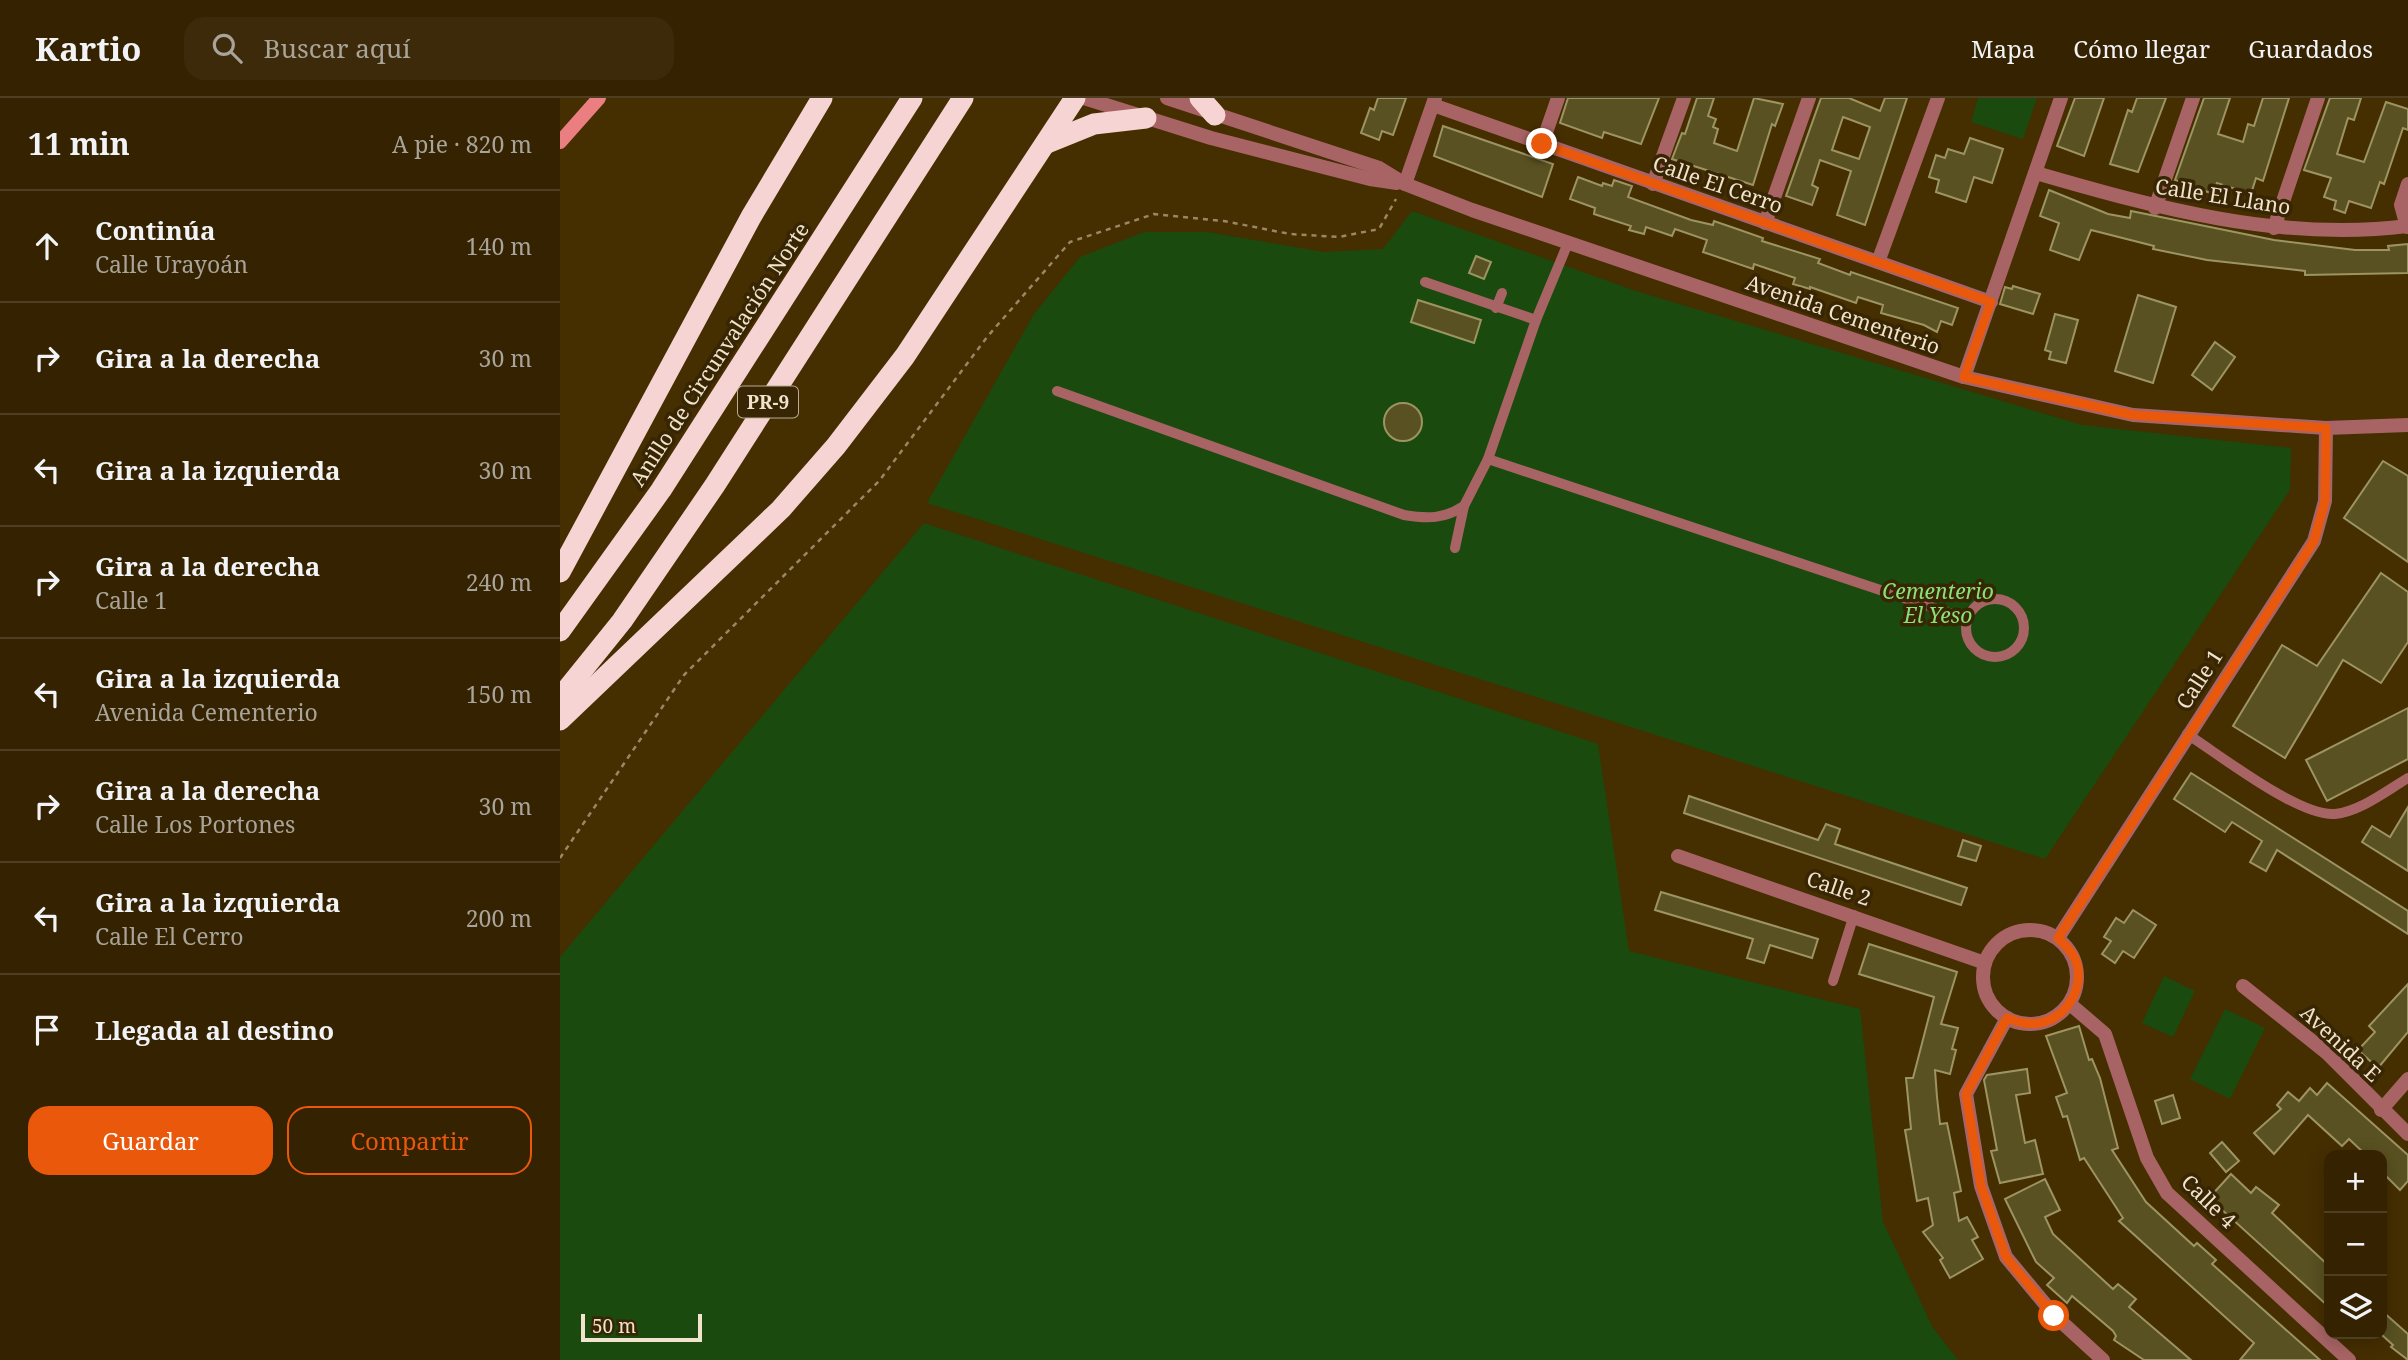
<!DOCTYPE html>
<html lang="es">
<meta charset="utf-8">
<style>
body{margin:0;font-family:"Noto Serif",serif;background:#3c2a0a;color:#f1f3f6}
.controls{position:absolute;right:21px;bottom:21px;display:grid;overflow:hidden;border-radius:14px;box-shadow:0 4px 18px #0003}
.controls button{width:63px;height:63px;display:grid;place-items:center;padding:0;border:0;border-bottom:2px solid #4e3f22;background:#342200;color:#f1f3f6;font:35px sans-serif}
.scale{position:absolute;left:21px;bottom:18px;width:121px;box-sizing:border-box;padding-left:7px;border:4px solid #f1e3cc;border-top:0;font-size:19px;line-height:24px;white-space:nowrap;color:#f1e3cc;-webkit-text-stroke:5px #372503;paint-order:stroke}
.stop{position:absolute;width:21px;height:21px;margin:-16px;border:5px solid #ea580c;border-radius:50%;background:#fff}
.stop.end{background:#ea580c;border-color:#fff;box-shadow:0 2px 7px #0008}
.list{margin:0;padding:0;list-style:none}
h2{display:flex;justify-content:space-between;align-items:center;height:91px;margin:0;padding:0 28px;font-size:30px}
h2 small{font-size:23px;font-weight:400;color:#a9a499}
.list li{display:grid;grid-template-columns:46px 1fr auto;gap:21px;align-items:center;box-sizing:border-box;height:112px;padding:0 28px;border-top:2px solid #4e3f22}
.list b{display:block;font-size:26px;white-space:nowrap}
.list p{margin:0;font-size:23px;white-space:nowrap;color:#a9a499}
.list em{font-size:23px;font-style:normal;color:#a9a499}
.actions{display:flex;gap:14px;padding:21px 28px}
.actions a{flex:1;padding:16px 0;border:2px solid #ea580c;border-radius:21px;text-align:center;font-size:24px;color:#ea580c}
.actions .main{background:#ea580c;color:#fff}
.icon{flex:none;width:38px;height:38px;fill:none;stroke:currentColor;stroke-width:2;stroke-linecap:round;stroke-linejoin:round}
.map{position:relative;flex:none;width:1848px;height:1262px;overflow:hidden}
header{display:flex;align-items:center;gap:42px;box-sizing:border-box;height:98px;padding:0 35px;background:#342200;border-bottom:2px solid #4e3f22}
header strong{font-size:33px}
nav{display:flex;gap:38px;margin-inline-start:auto;font-size:24px}
.search{width:490px;height:63px;background:#3c2a0a;display:flex;align-items:center;gap:18px;box-sizing:border-box;padding:0 24px;border-radius:21px;color:#a9a499;font-size:26px}
main{display:flex}
aside{flex:1;background:#342200}
.map>svg:first-child{display:block}
</style>
<header>
<strong>Kartio</strong>
<div class="search"><svg class="icon" aria-label="search" viewBox="0 0 24 24"><circle cx="10" cy="10" r="6"/><path d="M15 15l6 6"/></svg>Buscar aquí</div>
<nav><a>Mapa</a><a>Cómo llegar</a><a>Guardados</a></nav>
</header>
<main>
<aside>
<h2>11 min<small>A pie · 820 m</small></h2>
<ul class="list">
<li><svg class="icon" aria-label="ahead" viewBox="0 0 24 24"><path d="M12 20V5M6 11l6-6 6 6"/></svg><div><b>Continúa</b><p>Calle Urayoán</p></div><em>140 m</em></li>
<li><svg class="icon" aria-label="right" viewBox="0 0 24 24"><path d="M7 20v-9h11M14 6l5 5-5 5"/></svg><div><b>Gira a la derecha</b></div><em>30 m</em></li>
<li><svg class="icon" aria-label="left" viewBox="0 0 24 24"><path d="M17 20v-9H6M10 6l-5 5 5 5"/></svg><div><b>Gira a la izquierda</b></div><em>30 m</em></li>
<li><svg class="icon" aria-label="right" viewBox="0 0 24 24"><path d="M7 20v-9h11M14 6l5 5-5 5"/></svg><div><b>Gira a la derecha</b><p>Calle 1</p></div><em>240 m</em></li>
<li><svg class="icon" aria-label="left" viewBox="0 0 24 24"><path d="M17 20v-9H6M10 6l-5 5 5 5"/></svg><div><b>Gira a la izquierda</b><p>Avenida Cementerio</p></div><em>150 m</em></li>
<li><svg class="icon" aria-label="right" viewBox="0 0 24 24"><path d="M7 20v-9h11M14 6l5 5-5 5"/></svg><div><b>Gira a la derecha</b><p>Calle Los Portones</p></div><em>30 m</em></li>
<li><svg class="icon" aria-label="left" viewBox="0 0 24 24"><path d="M17 20v-9H6M10 6l-5 5 5 5"/></svg><div><b>Gira a la izquierda</b><p>Calle El Cerro</p></div><em>200 m</em></li>
<li><svg class="icon" aria-label="arrive" viewBox="0 0 24 24"><path d="M6 21V4h12l-3 4 3 4H6"/></svg><div><b>Llegada al destino</b></div></li>
</ul>
<div class="actions"><a class="main">Guardar</a><a>Compartir</a></div>
</aside>
<div class="map">
<svg width="1848" height="1262" viewBox="0 0 1848 1262">
<rect width="100%" height="100%" fill="#452e00"/>
<g fill="#1b4a0e">
<path d="M1418,0H1477L1463,41L1411,24Z"/>
<path d="M852,113L1076,193L1522,327L1731,350L1730,392L1485,761L367,405L474,216L520,159L584,134H647L764,154L823,151Z"/>
<path d="M364,425L1038,646L1069,853L1300,911L1323,1124L1373,1230L1398,1262H0V859Z"/>
<path d="M1604,878L1635,893L1613,939L1582,925Z"/>
<path d="M1665,911L1705,930L1670,1001L1630,981Z"/>
</g>
<g fill="#595121" stroke="#9d9463" stroke-width="2" fill-rule="evenodd">
<path d="M818,0H846L833,37L822,33L819,42L801,35L810,10L814,12Z"/>
<path d="M1008,0H1099L1081,46L1044,34L1042,40L1000,25Z"/>
<path d="M1137,0H1154L1148,18L1156,21L1153,29L1158,31L1154,45L1177,53L1194,0L1223,6L1215,28L1212,26L1193,87L1112,61L1122,35L1125,36Z"/>
<path d="M1261,0H1289L1320,13L1325,0H1347L1305,127L1277,117L1291,73L1260,62L1252,87L1258,90L1252,107L1226,98ZM1283,19L1310,29L1299,61L1272,52Z"/>
<path d="M1515,0H1544L1524,58L1497,48Z"/>
<path d="M1577,0H1606L1578,74L1550,66L1568,12L1572,14Z"/>
<path d="M1644,0H1670L1658,36L1683,44L1688,26L1694,28L1703,0H1729L1703,83L1696,80L1691,96L1657,85L1653,96L1615,82Z"/>
<path d="M1770,0H1801L1794,22L1788,20L1777,56L1804,64L1826,4L1848,11V32L1843,30L1824,86L1820,84L1811,110L1789,103L1785,115L1774,111L1776,103L1764,99L1771,80L1744,72Z"/>
<path d="M883,28L993,66L982,99L874,58Z"/>
<path d="M1410,40L1443,51L1432,85L1414,79L1406,104L1376,94L1379,82L1369,79L1376,57L1385,60L1388,51L1404,56Z"/>
<path d="M1018,79L1042,88L1043,85L1052,88L1054,82L1072,88L1068,99L1131,122L1153,127L1154,123L1180,132L1203,140L1202,143L1260,161L1258,165L1290,177L1291,174L1398,210L1392,227L1381,223L1377,234L1364,227L1321,215L1323,207L1298,199L1296,205L1250,189V191L1233,186L1235,180L1194,166L1193,171L1143,154L1147,142L1115,131L1112,138L1086,129L1084,136L1069,132L1071,128L1034,116L1035,110L1010,101Z"/>
<path d="M1489,92L1548,116L1570,120L1571,113L1714,142L1795,152H1829L1828,148L1848,146V175L1745,177V173L1647,162L1593,151L1594,148L1531,132L1519,162L1490,152L1499,125L1480,118Z"/>
<path d="M916,158L931,164L924,181L909,175Z"/>
<path d="M1453,188L1480,196L1473,216L1440,206L1445,189L1452,191Z"/>
<path d="M1578,197L1616,209L1593,285L1555,273Z"/>
<path d="M858,202L921,222L914,245L851,224Z"/>
<path d="M1495,216L1518,222L1506,265L1489,261L1491,254L1485,252Z"/>
<path d="M1655,244L1675,259L1652,292L1632,277Z"/>
<circle cx="843" cy="324" r="19"/>
<path d="M1823,363L1848,378V464L1784,420Z"/>
<path d="M1821,475L1848,494V544L1821,585L1783,562L1725,660L1673,628L1722,547L1757,568Z"/>
<path d="M1848,610V661L1767,703L1746,662Z"/>
<path d="M1631,675L1848,813V836L1717,752L1706,773L1690,764L1702,743L1672,724L1665,734L1614,701Z"/>
<path d="M1129,698L1258,742L1266,726L1280,731L1275,746L1407,790L1401,807L1124,715Z"/>
<path d="M1848,709V773L1802,744L1812,728L1830,739Z"/>
<path d="M1403,742L1421,748L1416,763L1398,758Z"/>
<path d="M1101,794L1258,841L1252,860L1210,847L1204,865L1187,860L1193,841L1095,812Z"/>
<path d="M1573,812L1596,827L1574,860L1563,853L1555,865L1542,856L1551,843L1544,839L1556,820L1564,825Z"/>
<path d="M1309,846L1397,874L1381,926L1398,930L1392,951L1396,952L1390,976L1375,972L1377,999L1380,1026L1387,1025L1401,1093L1394,1095L1399,1123L1407,1119L1418,1139L1412,1142L1423,1161L1390,1180L1380,1162L1383,1160L1363,1134L1373,1127L1368,1100L1357,1103L1345,1032L1351,1031L1346,980H1353L1374,899L1299,876Z"/>
<path d="M1848,886V934L1818,970L1798,952L1815,934L1809,928Z"/>
<path d="M1519,928L1529,962L1532,961L1540,980L1558,1050L1552,1052L1586,1104L1634,1148L1637,1145L1656,1162L1652,1166L1760,1262H1680L1694,1245L1559,1123L1563,1120L1524,1060L1520,1062L1507,1018L1503,1019L1496,999L1507,995L1486,938Z"/>
<path d="M1467,971L1470,995L1456,997L1465,1045L1475,1042L1483,1076L1440,1085L1431,1053L1437,1052L1424,982L1427,977Z"/>
<path d="M1767,985L1848,1057V1083L1840,1092L1822,1074V1057H1806L1789,1041L1782,1048L1748,1017L1714,1056L1694,1035L1721,1011L1717,1007L1728,994L1739,1003L1750,990L1757,997Z"/>
<path d="M1613,997L1620,1020L1602,1026L1595,1003Z"/>
<path d="M1662,1044L1679,1063L1666,1074L1650,1055Z"/>
<path d="M1671,1076L1691,1095L1696,1089L1719,1107L1712,1115L1769,1168V1209L1649,1100Z"/>
<path d="M1485,1081L1500,1112L1485,1119L1493,1136L1553,1191L1558,1186L1576,1201L1569,1209L1631,1262H1584L1554,1242L1556,1238L1553,1233L1512,1198L1507,1205L1487,1187L1494,1180L1476,1164L1445,1101Z"/>
<path d="M1822,1213L1848,1236V1262L1831,1249L1833,1247L1822,1237Z"/>
</g>
<g fill="none" stroke-linecap="round" stroke-linejoin="round">
<path stroke="#9a8765" stroke-width="2.5" stroke-dasharray="5 5" stroke-linecap="butt" d="M0,760L124,577L319,383L427,239L510,144L594,116L664,123L730,136L779,139L819,131L836,101"/>
<g stroke="#a86465" stroke-width="10">
<path d="M865,184L976,222"/>
<path d="M936,210L942,195"/>
<path d="M497,293L844,417C868,421 884,421 904,408"/>
<path d="M928,361L1407,521"/>
<path d="M895,450L904,408L928,361L976,222L1008,145"/>
<circle cx="1435" cy="530" r="29"/>
<path d="M1627,636C1660,657 1739,719 1775,716C1801,713 1826,693 1848,680"/>
<path d="M1273,883L1294,817"/>
</g>
<g stroke="#a86465" stroke-width="14">
<path d="M524,0L651,40L810,81L837,85"/>
<path d="M607,0L819,70L845,86L912,112L1404,279L1573,317L1766,330L1848,327"/>
<path d="M873,7L1431,204"/>
<path d="M982,46L998,0"/>
<path d="M1476,75C1597,110 1720,144 1848,128"/>
<path d="M845,86L875,0"/>
<path d="M1093,86L1124,0"/>
<path d="M1595,110L1633,0"/>
<path d="M1205,125L1249,0"/>
<path d="M1847,129L1841,107L1848,86"/>
<path d="M1714,130L1758,0"/>
<path d="M1318,164L1378,0"/>
<path d="M1404,279L1501,0"/>
<path d="M1118,758L1425,865"/>
<circle cx="1470" cy="879" r="47"/>
<path d="M1498,840L1754,443L1765,403L1766,330"/>
<path d="M1683,888L1767,955L1848,1036"/>
<path d="M1510,906L1545,936L1587,1060L1607,1095L1789,1262"/>
<path d="M1447,920L1406,996L1421,1088L1446,1159L1495,1218L1543,1262"/>
<path d="M1821,1012L1848,981"/>
</g>
<path stroke="#ea7e80" stroke-width="14" d="M0,44L39,0"/>
<g stroke="#f6d4d3" stroke-width="21">
<path d="M640,0L655,17"/>
<path d="M487,45L534,26L586,20"/>
<path d="M0,474L191,119L262,0"/>
<path d="M0,533L101,392L352,0"/>
<path d="M0,600L62,523L155,387L403,0"/>
<path d="M0,622L221,411L276,348L345,258L515,0"/>
</g>
</g>
<g fill="none" stroke-linecap="round" stroke-linejoin="round">
<path stroke="#ea580c" stroke-width="9" d="M982,46L1431,204L1404,279L1573,317L1766,330L1765,403L1754,443L1498,840C1503,845 1509,851 1513,857C1529,883 1508,921 1479,925C1467,927 1458,924 1447,920L1406,996L1421,1088L1446,1159L1494,1218"/>
</g>
<g text-anchor="middle" dominant-baseline="central" stroke-width="7" stroke-linejoin="round" paint-order="stroke">
<rect fill="#372503" stroke="#b9aa90" stroke-width="2" x="178" y="288.5" width="60" height="31" rx="5"/>
<g font-size="19" font-weight="bold" fill="#f1e3cc">
<text x="208" y="304">PR-9</text>
</g>
<g font-size="21" fill="#f1e3cc" stroke="#372503">
<text transform="translate(1158 86) rotate(19)">Calle El Cerro</text>
<text transform="translate(1663 98) rotate(9)">Calle El Llano</text>
<text transform="translate(1283 216) rotate(19)">Avenida Cementerio</text>
<text transform="translate(159 256) rotate(-57)">Anillo de Circunvalación Norte</text>
<text transform="translate(1639 581) rotate(-57)">Calle 1</text>
<text transform="translate(1279 790) rotate(19)">Calle 2</text>
<text transform="translate(1781 945) rotate(43)">Avenida E</text>
<text transform="translate(1649 1103) rotate(44)">Calle 4</text>
</g>
<g font-size="21" font-style="italic" fill="#8ae175" stroke="#372503">
<text x="1378" y="493">Cementerio<tspan x="1378" dy="24">El Yeso</tspan></text>
</g>
</g>
</svg>
<div class="controls">
<button>+</button>
<button>−</button>
<button><svg class="icon" aria-label="layers" viewBox="0 0 24 24"><path d="M12 4l9 5-9 5-9-5zM3 14l9 5 9-5"/></svg></button>
</div>
<div class="scale">50 m</div>
<div class="stop" style="left:1494px;top:1218px"></div>
<div class="stop end" style="left:982px;top:46px"></div>
</div>
</main>
